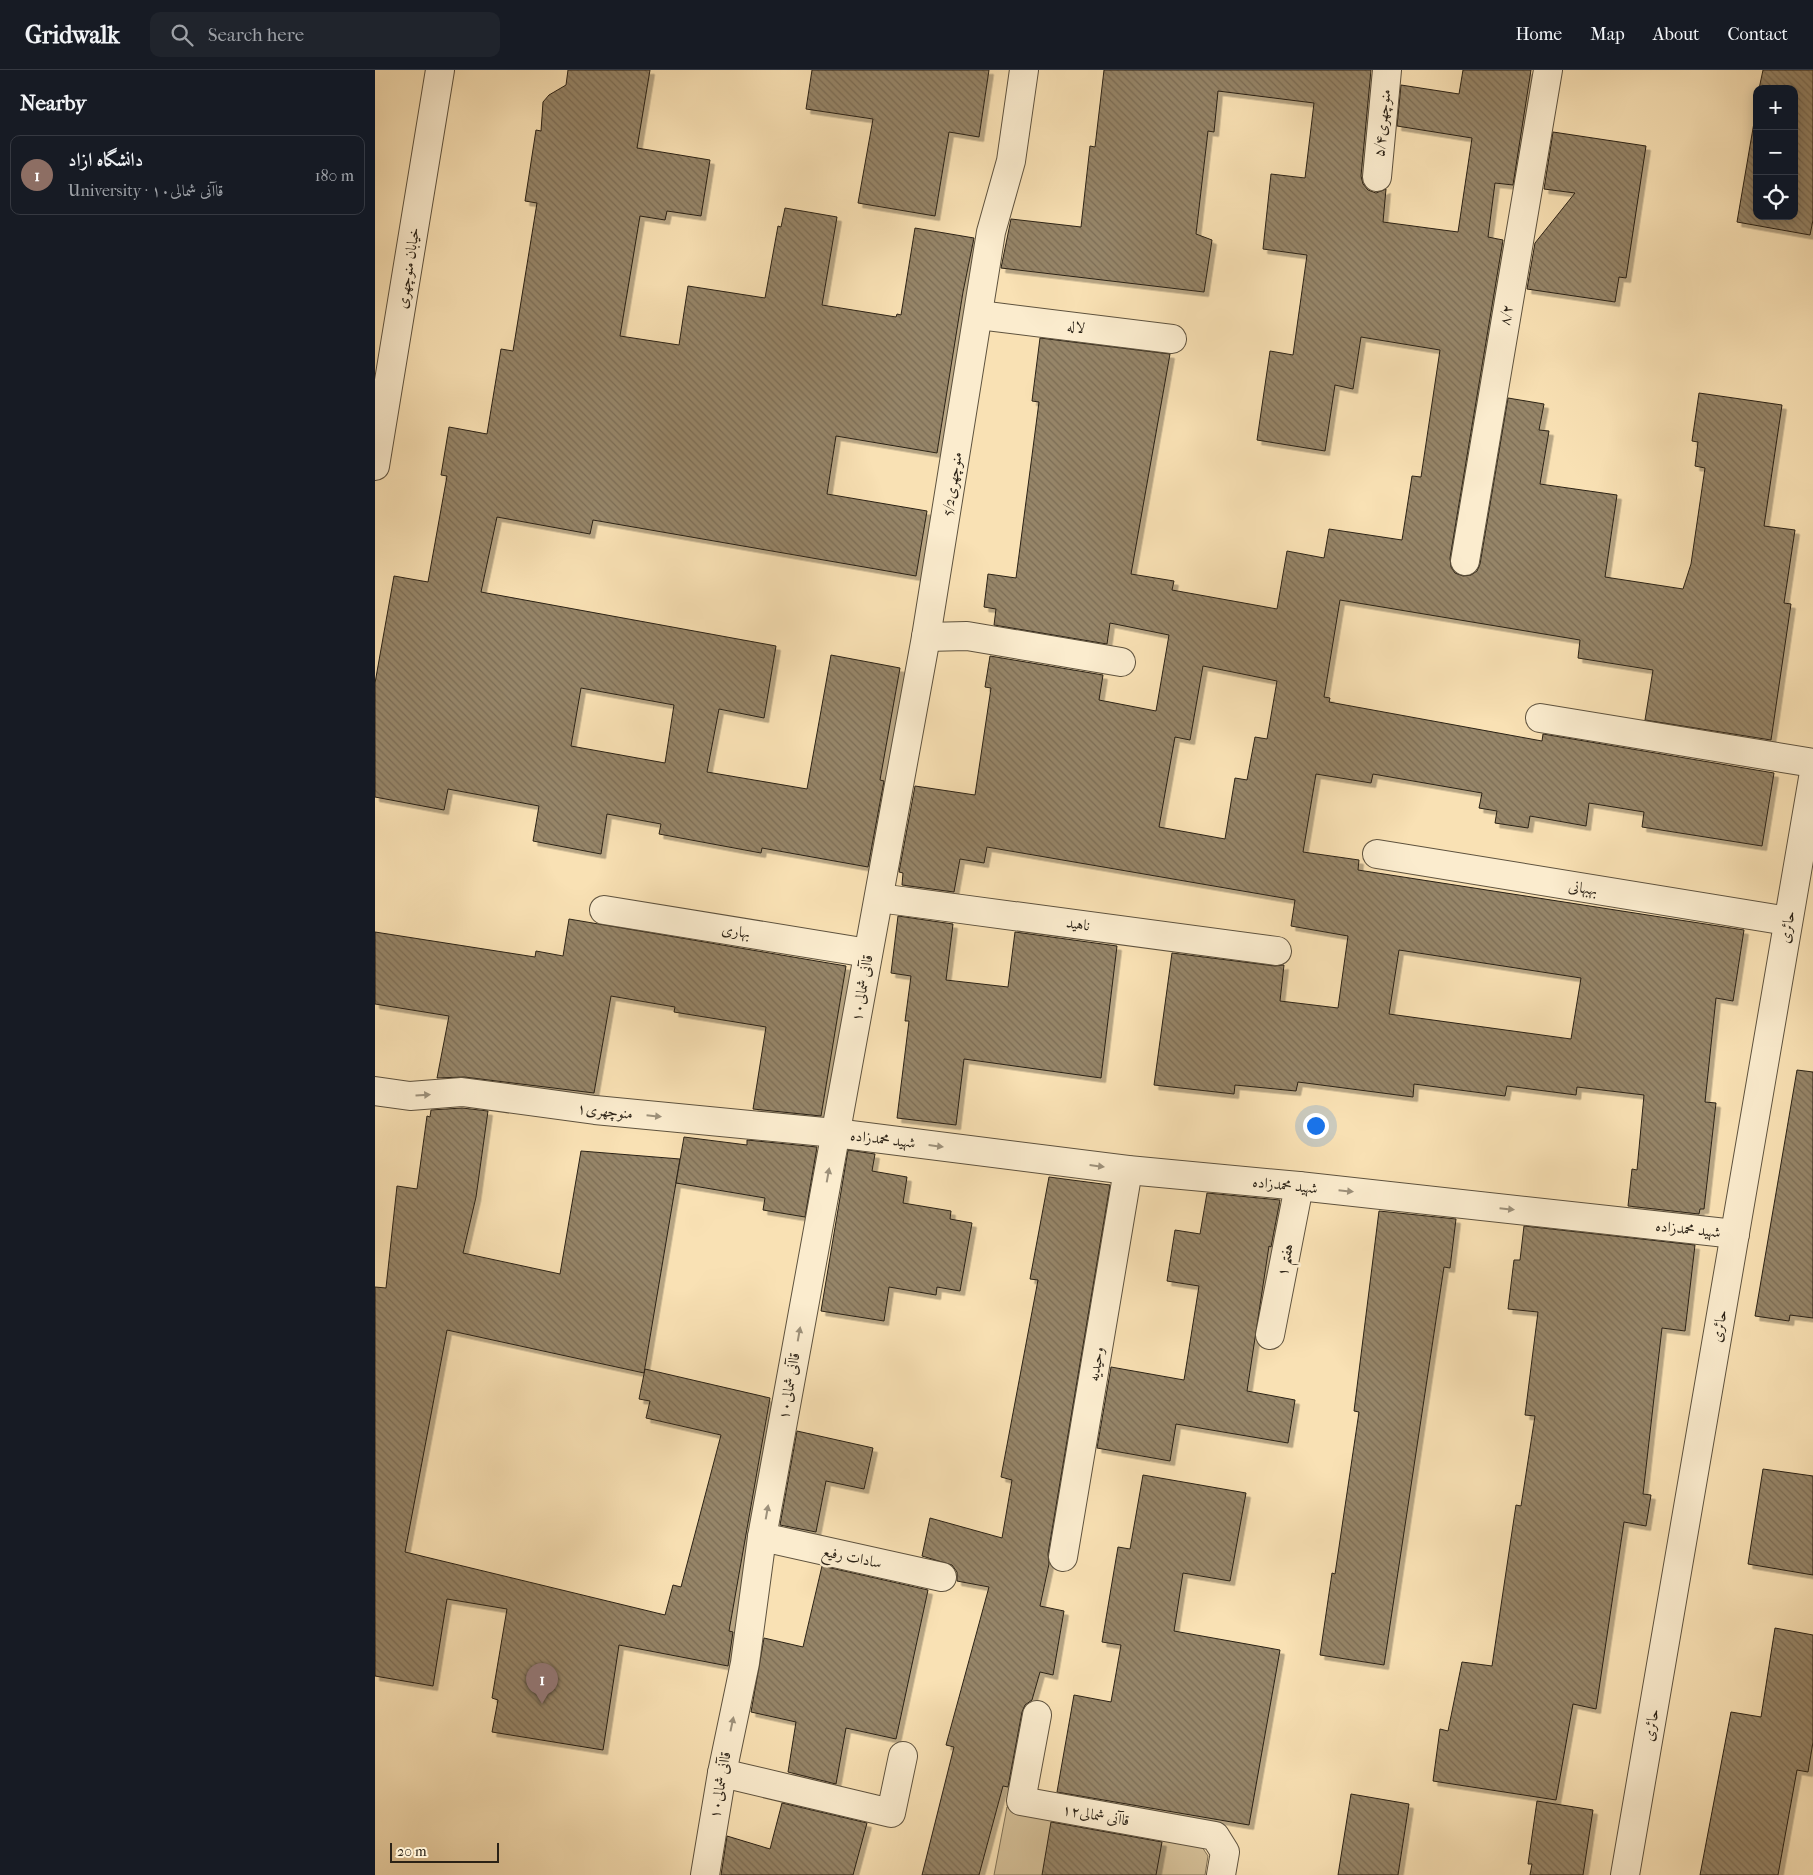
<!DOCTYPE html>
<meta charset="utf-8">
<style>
body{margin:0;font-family:"IM FELL French Canon",Amiri,serif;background:#20242c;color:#f1f3f6}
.controls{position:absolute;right:15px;top:15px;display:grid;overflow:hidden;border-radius:10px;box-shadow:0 2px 12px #0003}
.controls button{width:45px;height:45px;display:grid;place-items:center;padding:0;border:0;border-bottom:1px solid #363941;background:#171b24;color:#f1f3f6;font:25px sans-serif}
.scale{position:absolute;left:15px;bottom:12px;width:109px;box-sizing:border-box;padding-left:5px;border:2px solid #2b2216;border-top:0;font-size:14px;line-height:18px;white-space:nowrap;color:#2b2216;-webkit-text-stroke:4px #fbecce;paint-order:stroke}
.you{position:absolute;left:940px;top:1055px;width:18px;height:18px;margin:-12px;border:4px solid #fff;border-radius:50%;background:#1a73e8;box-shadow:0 0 0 8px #1a73e833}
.badge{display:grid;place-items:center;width:32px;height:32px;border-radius:50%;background:#c59692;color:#fff;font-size:16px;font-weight:700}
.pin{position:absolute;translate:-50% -41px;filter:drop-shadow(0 1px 2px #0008)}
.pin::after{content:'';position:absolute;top:26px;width:18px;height:15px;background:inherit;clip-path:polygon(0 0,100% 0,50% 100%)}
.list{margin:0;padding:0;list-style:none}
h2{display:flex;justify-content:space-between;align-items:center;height:65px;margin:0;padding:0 20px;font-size:21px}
h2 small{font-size:16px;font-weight:400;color:#9ea1a6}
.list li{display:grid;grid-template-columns:32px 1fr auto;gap:15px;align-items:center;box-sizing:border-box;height:80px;margin:0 10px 10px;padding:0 10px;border:1px solid #363941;border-radius:10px}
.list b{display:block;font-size:19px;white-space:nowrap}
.list p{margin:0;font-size:16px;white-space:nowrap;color:#9ea1a6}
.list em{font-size:16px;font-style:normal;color:#9ea1a6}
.icon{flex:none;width:28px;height:28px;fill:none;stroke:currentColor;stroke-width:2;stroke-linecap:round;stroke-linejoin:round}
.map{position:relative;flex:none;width:1438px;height:1805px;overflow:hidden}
header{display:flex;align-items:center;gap:30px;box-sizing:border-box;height:70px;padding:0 25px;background:#171b24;border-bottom:1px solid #363941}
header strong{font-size:24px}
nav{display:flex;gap:28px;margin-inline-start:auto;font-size:18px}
.search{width:350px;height:45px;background:#20242c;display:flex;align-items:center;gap:12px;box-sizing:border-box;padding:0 18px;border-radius:10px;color:#9ea1a6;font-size:19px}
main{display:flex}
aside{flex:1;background:#171b24}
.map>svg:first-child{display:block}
</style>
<header>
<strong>Gridwalk</strong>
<div class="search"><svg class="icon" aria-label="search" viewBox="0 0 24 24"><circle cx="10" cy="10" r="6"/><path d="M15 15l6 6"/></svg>Search here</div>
<nav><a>Home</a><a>Map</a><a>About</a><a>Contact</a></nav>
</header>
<main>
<aside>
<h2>Nearby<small></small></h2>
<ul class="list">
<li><span class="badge" style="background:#8d6e63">1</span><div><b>دانشگاه ازاد</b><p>University · قاآنی شمالی۱۰</p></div><em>180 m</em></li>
</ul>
</aside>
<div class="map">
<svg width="1438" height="1805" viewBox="0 0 1438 1805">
<defs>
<pattern id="building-back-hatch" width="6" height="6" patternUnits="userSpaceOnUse" patternTransform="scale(1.25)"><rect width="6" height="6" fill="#968568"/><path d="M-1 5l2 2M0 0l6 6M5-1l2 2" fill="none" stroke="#7b6c55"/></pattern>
<filter id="shadow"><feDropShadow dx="4.5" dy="4.5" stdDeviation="0" flood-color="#0004"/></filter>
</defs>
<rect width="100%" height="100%" fill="#f9e1b4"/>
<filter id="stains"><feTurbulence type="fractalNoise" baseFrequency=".004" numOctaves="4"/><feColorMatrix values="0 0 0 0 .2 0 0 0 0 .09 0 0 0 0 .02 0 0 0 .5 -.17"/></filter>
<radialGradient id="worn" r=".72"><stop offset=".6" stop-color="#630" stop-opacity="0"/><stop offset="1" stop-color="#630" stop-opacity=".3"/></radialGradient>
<path fill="#d6c199" stroke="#807258" d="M632,1737L825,1774L833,1786L830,1805H619Z"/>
<g fill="url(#building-back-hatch)" stroke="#2b2216" fill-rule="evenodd" filter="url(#shadow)">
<path d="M193,0H275L262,78L335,90L326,146L292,141L290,150L265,146L245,266L304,275L313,216L390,228L403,156L406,157L410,138L462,147L447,235L521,247L522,244L526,245L540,158L599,168L588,222L562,383L461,366L452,424L552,441L541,506L218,450L215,464L122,447L106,522L401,576L389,648L344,639L332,702L432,719L456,585L525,598L505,710L509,711L493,797L387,778L386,783L284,764L286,754L232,744L226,784L158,771L164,736L73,719L69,740L0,727V613L19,506L53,512L72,406L66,405L74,357L112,364L126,279L138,281L162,133L150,131L161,60L166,61L168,32L174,25L191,15ZM206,618L299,635L290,693L196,676Z"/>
<path d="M437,0H614L604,67L574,62L560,146L483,133L498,49L431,39Z"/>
<path d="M729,0H996L986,106L988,114L993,120L1001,123L1011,119L1008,152L1083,162L1097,68L1022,56L1026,15L1084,24L1088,0H1156L1138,115L1120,113L1113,167L1128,170L1075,488L1076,497L1080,503L1088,506L1096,505L1102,501L1105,494L1133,328L1169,334L1164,360L1174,361L1165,414L1242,425L1230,507L1308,519L1316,494L1330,398L1320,396L1323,372L1317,371L1324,323L1407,335L1389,456L1420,460L1409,533L1416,534L1396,670L1270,650L1278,600L1203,588L1205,570L965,530L949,627L955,628L954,632L1167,671L1168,664L1399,703L1387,776L1267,757L1269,742L1214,733L1211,756L1155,746L1153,758L1120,753L1122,741L1104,738L1107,723L998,704L996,713L941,704L928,782L984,790L983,800L1369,860L1358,931L1341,928L1330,1032L1341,1033L1329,1139H1325L1324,1144L1253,1136L1257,1099L1262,1100L1269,1025L1202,1017L1201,1025L1132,1016L1130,1026L1039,1014L1038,1027L923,1012L921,1021L860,1015L859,1024L779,1015L797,883L900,896L909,895L905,931L963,938L973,866L916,856L920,830L612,777L609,793L585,789L579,822L527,815L528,803L524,802L540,716L600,725L616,618L610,617L615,586L728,605L724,630L781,641L794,565L735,553L732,574L619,555L621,539L609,537L613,504L641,508L664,332L657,331L665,268L795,284L756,504L799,511L797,520L902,539L912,481L949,488L954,459L1027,470L1037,406L1046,407L1065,280L986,267L978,319L960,315L950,381L882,370L895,281L918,285L932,185L888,179L896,104L930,108L939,33L843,21L839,62L833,61L821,164L837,170L829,222L626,198L636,149L706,157L715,76L720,77ZM828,596L902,611L892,669L880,667L872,710L860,708L850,769L784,757L800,667L815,670ZM1024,880L1206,908L1196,969L1014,944Z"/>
<path d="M1388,0H1438V150L1435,165L1362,152L1382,35V146H1419V19H1384Z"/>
<path d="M1178,62L1271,76L1251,208L1244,207L1240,232L1152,219L1160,173L1200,123L1169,119Z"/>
<path d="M523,846L578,854L571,910L633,917L640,862L742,876L726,1008L589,989L581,1055L522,1048L534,951H530L536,906L516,903Z"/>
<path d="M194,849L471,896L446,1046L378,1039L391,957L299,942L300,937L236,926L219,1023L89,1007L62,1008L74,946L0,934V862L160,887L161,881L188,886Z"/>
<path d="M1422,1000L1438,1002V1248L1415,1245L1414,1251L1380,1246Z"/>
<path d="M87,1038L113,1041L101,1127L88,1183L185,1204L206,1081L305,1089L269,1303L72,1260L30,1482L290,1545L298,1515L306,1517L346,1365L271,1348L275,1331L264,1329L270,1299L395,1328L354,1561L358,1562L353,1596L244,1575L228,1680L117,1662L123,1630L117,1628L132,1539L72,1529L58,1616L0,1606V1217L11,1218L22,1116L42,1119L52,1046L55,1047L56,1040Z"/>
<path d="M309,1067L372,1075V1070L442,1077L430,1147L388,1140L390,1128L301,1113Z"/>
<path d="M473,1080L500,1084L497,1101L532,1107L528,1133L576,1141L575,1149L597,1153L585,1221L562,1217L561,1225L514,1217L509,1251L446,1241Z"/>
<path d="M674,1107L735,1115L673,1484L674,1494L665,1536L689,1541L678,1605L665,1602L657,1630L650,1635L647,1642L633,1717L628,1716L604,1805H547L579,1677L571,1675L614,1517L582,1511V1502L577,1495L547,1486L555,1448L627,1468L637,1410L626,1407L663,1210L655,1209Z"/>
<path d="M832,1123L905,1130L896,1177L894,1176L872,1321L920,1330L913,1373L801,1354L795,1391L722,1378L736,1297L809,1310L824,1216L792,1211L800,1160L825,1164Z"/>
<path d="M1004,1141L1081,1149L1075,1198L1069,1197L1009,1595L945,1585L957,1503L960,1504L984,1342L979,1341Z"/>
<path d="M1149,1156L1320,1175L1310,1261L1287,1258L1268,1424L1276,1425L1271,1456L1249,1452L1221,1639L1198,1634L1181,1730L1058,1711L1065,1659L1073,1661L1087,1592L1117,1596L1141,1435L1146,1436L1160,1346L1150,1345L1163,1242L1133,1239L1139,1190H1145Z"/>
<path d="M422,1361L498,1378L489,1419L451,1411L441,1462L405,1455Z"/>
<path d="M1388,1399L1438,1406V1505L1373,1494Z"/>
<path d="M768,1405L871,1423L855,1511L808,1503L799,1561L905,1580L874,1755L682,1722L699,1625L736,1632L746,1575L727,1572L743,1477L755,1479Z"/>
<path d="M447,1496L553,1520L521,1669L471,1658L461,1714L413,1702L421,1652L376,1642L389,1568L428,1577Z"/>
<path d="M1400,1558L1438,1565V1672L1433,1702L1422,1700L1403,1805H1325L1356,1642L1386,1647Z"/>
<path d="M976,1724L1034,1734L1023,1805H963Z"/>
<path d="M1162,1731L1218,1740L1208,1805H1155L1157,1794H1153Z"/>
<path d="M407,1733L492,1753L478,1805H346L352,1766L395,1779Z"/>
<path d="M676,1752L787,1772L781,1805H667Z"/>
</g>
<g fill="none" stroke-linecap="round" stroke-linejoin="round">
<defs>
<g id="minor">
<path d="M1002,107L1012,0"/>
<path d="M604,245L797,269"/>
<path d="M0,396L65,0"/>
<path d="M1090,491L1173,0"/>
<path d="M551,567L592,566L746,592"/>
<path d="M1165,648L1438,693"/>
<path d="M1002,784L1413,851"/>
<path d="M504,828L902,881"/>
<path d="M229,840L493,883"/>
<path d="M0,1021L35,1026L87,1022L220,1040L460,1063L753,1100L924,1116L1360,1164"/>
<path d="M895,1265L924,1116"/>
<path d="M387,1467L567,1507"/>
<path d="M688,1487L753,1100"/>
<path d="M662,1645L646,1731L840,1766L850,1782L846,1805"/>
<path d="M347,1703L516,1743L528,1686"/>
<path d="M330,1805L347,1703L370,1593L387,1467L551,567L616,162L636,91L649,0"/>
<path d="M1250,1805L1438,708"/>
</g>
</defs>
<use href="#minor" stroke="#5e523e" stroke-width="30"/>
<use href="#minor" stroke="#fbecce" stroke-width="28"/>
</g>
<defs><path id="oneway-solid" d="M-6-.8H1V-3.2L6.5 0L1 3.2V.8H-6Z" transform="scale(1.25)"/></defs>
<g fill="#9d917b">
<use href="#oneway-solid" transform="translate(48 1025) rotate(-4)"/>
<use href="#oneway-solid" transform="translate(279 1046) rotate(6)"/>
<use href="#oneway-solid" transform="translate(561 1076) rotate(7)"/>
<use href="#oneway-solid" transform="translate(722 1096) rotate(7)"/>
<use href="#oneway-solid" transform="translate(453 1105) rotate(-80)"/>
<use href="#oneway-solid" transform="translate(971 1121) rotate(6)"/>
<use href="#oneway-solid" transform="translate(1132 1139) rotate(6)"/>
<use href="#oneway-solid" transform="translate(424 1264) rotate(-80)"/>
<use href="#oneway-solid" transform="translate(392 1442) rotate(-80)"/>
<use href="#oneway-solid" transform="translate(357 1654) rotate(-78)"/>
</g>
<g text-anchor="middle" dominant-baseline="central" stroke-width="5" stroke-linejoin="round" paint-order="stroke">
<g font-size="15" fill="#2b2216" stroke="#fbecce">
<text transform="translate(1007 53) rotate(-84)">منوچهری۵/۴</text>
<text transform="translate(33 198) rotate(-81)">خیابان منوچهری</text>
<text transform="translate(1131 245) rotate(-80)">۸/۲</text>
<text transform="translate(701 257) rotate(7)">لاله</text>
<text transform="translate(577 414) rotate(-81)">5/2منوچهری</text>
<text transform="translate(1208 818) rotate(9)">بهبهانی</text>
<text transform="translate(703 854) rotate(8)">ناهید</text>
<text transform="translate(1412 857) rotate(-80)">حائری</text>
<text transform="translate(361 861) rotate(9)">بهاری</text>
<text transform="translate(487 918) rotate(-80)">قاآنی شمالی۱۰</text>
<text transform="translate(230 1041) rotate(6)">منوچهری۱</text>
<text transform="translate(508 1069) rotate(7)">شهید محمدزاده</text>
<text transform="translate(910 1115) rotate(6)">شهید محمدزاده</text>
<text transform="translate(1313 1159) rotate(6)">شهید محمدزاده</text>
<text transform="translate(910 1190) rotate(-79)">هفتم ۱</text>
<text transform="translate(1344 1256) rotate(-80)">حائری</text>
<text transform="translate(721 1294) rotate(-81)">وحیدیه</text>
<text transform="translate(414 1316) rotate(-80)">قاآنی شمالی۱۰</text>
<text transform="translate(477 1487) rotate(12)">سادات رفیع</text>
<text transform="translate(1276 1655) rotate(-80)">حائری</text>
<text transform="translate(345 1715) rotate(-80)">قاآنی شمالی۱۰</text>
<text transform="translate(721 1745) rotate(10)">قاآنی شمالی۱۲</text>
</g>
</g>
<rect width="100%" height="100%" filter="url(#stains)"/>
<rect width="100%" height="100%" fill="url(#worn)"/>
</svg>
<div class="controls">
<button>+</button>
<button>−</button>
<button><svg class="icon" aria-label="locate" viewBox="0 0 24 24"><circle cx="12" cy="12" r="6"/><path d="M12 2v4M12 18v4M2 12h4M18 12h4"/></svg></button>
</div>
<div class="scale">20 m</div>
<div class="you"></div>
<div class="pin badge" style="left:167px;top:1634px;background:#8d6e63">1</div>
</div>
</main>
